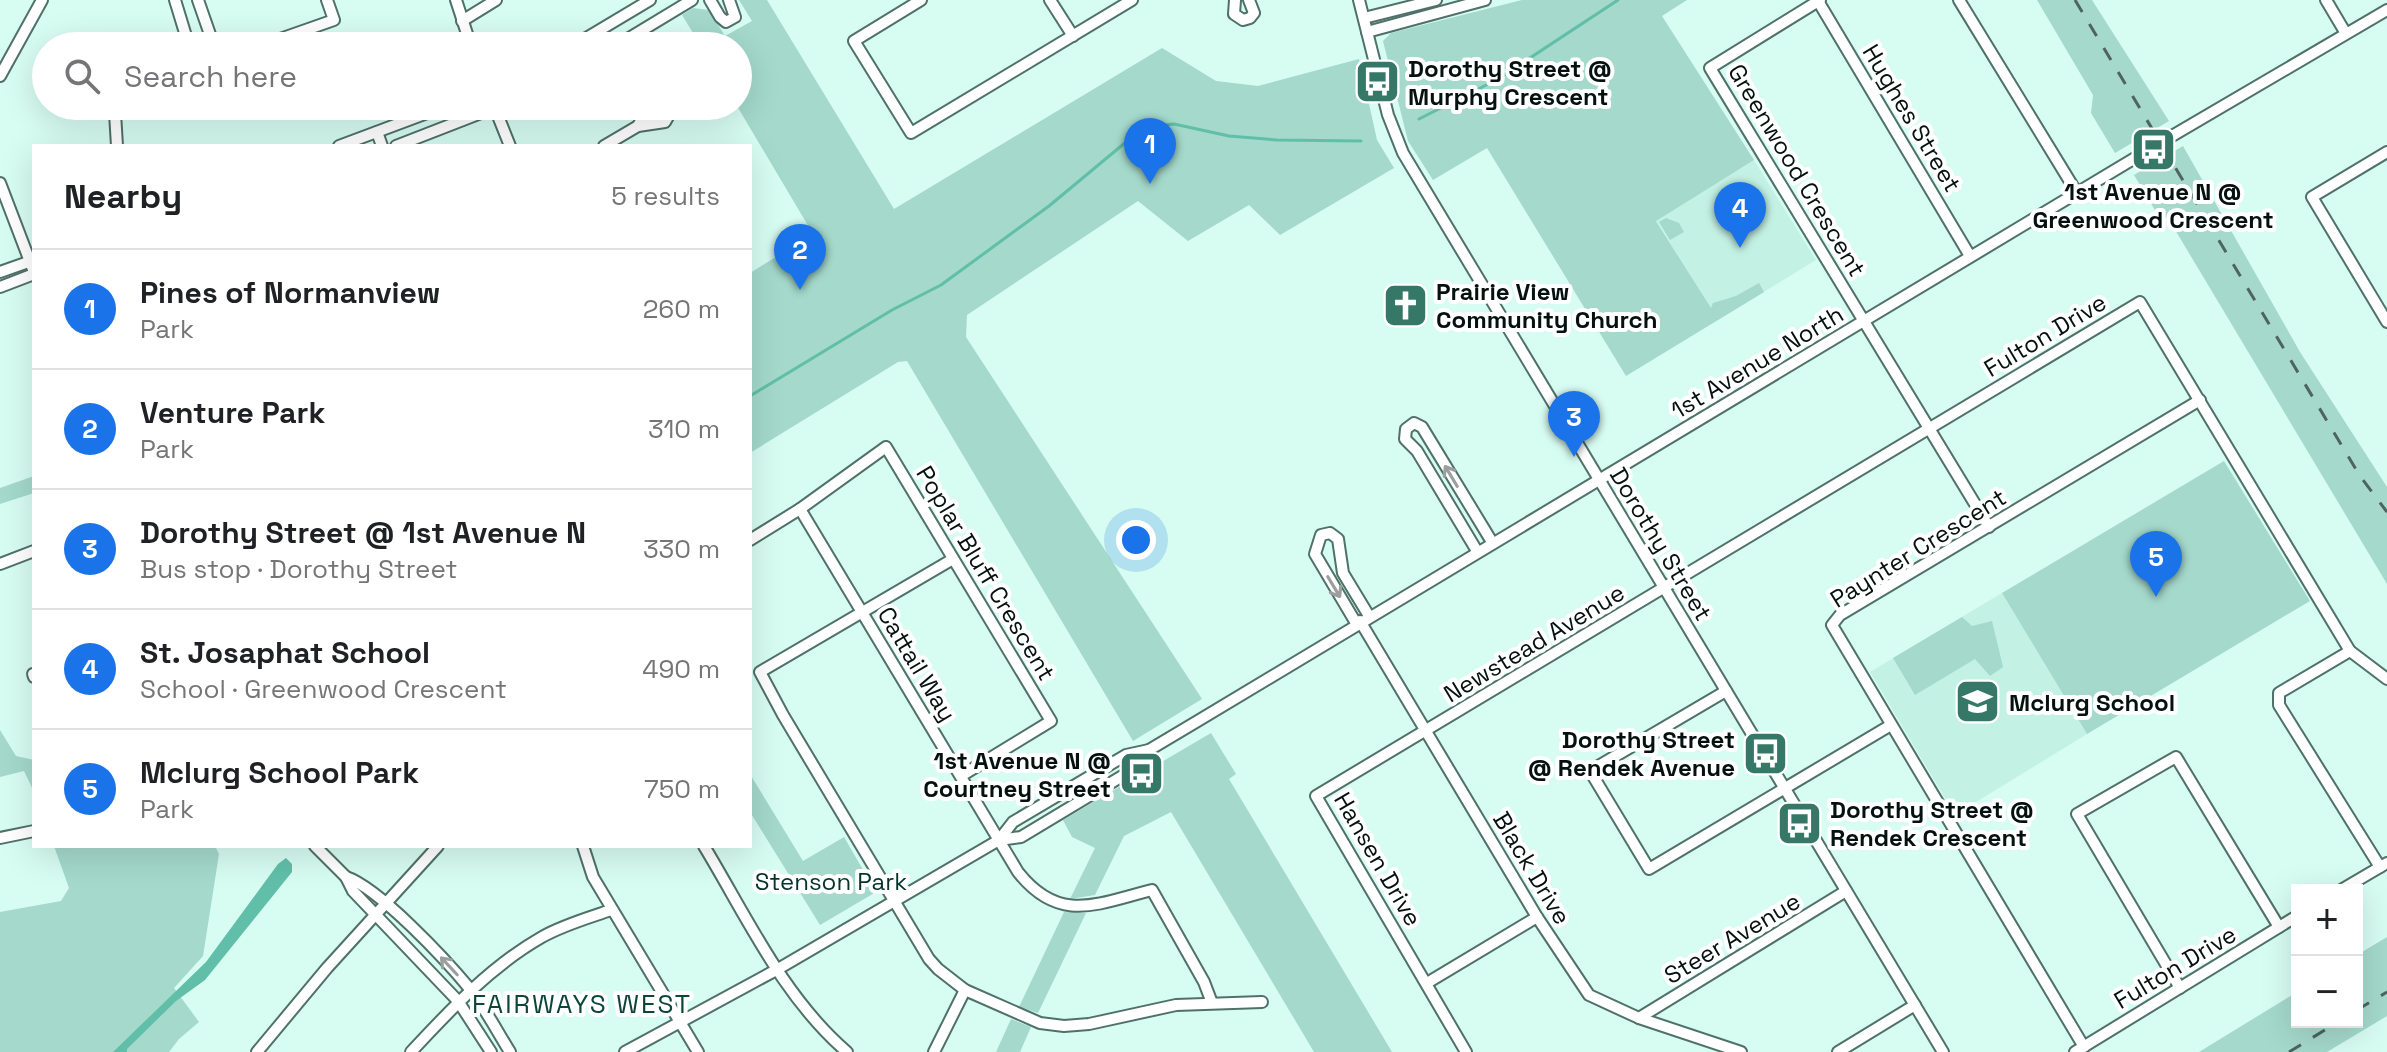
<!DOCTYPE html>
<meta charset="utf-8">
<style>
body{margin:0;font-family:"Space Grotesk",sans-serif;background:#f6f6f6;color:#202124}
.controls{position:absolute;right:24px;bottom:24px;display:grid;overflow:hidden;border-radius:0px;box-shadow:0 8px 32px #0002}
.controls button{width:72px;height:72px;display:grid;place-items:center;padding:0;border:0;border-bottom:2px solid #e0e0e0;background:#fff;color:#202124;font:40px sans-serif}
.you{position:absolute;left:1136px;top:540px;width:28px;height:28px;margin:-20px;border:6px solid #fff;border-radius:50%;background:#1a73e8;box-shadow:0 0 0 12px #1a73e833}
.badge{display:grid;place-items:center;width:52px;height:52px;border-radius:50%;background:#1a73e8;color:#fff;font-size:26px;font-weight:700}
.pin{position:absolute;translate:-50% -66px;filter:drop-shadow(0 2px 4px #0008)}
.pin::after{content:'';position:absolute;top:42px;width:28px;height:24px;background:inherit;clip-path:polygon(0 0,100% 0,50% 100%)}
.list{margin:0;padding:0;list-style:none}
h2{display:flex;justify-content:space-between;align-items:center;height:104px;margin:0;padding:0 32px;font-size:34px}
h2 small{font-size:26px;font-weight:400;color:#757577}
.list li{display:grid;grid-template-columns:52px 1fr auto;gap:24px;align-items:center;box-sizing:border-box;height:120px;padding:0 32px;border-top:2px solid #e0e0e0}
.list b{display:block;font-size:30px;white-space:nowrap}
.list p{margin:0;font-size:26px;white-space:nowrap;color:#757577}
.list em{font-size:26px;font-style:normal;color:#757577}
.icon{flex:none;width:44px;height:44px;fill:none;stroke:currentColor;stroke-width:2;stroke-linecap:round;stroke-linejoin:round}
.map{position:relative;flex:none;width:2387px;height:1052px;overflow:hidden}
.search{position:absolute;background:#fff;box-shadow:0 8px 32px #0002;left:32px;top:32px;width:720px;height:88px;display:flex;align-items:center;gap:20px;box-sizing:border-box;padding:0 28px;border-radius:44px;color:#757577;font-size:30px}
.panel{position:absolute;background:#fff;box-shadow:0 8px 32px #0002;left:32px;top:144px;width:720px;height:704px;border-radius:0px}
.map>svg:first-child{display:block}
</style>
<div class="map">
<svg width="2387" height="1052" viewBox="0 0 2387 1052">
<rect width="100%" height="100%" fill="#d7fcf2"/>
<g fill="#c3f2e4">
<path d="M1754,160L1816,260L1718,320L1656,220Z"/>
<path d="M2002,593L2087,734L1955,815L1870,672Z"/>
</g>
<g fill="#a4d9cb">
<path d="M739,0H767L894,209L1162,48L1216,81L1258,86L1359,59L1377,140L1394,168L1280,235L1249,205L1188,241L1138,201L967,315L966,337L1202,699L1133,741L907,361L898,362L750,453V273L813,234L737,106L738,46H701L682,15L693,8L709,10L725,36L752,21Z"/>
<path d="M1522,0H1687L1662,16L1754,160L1656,221L1711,308L1713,303L1736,296L1759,283L1764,292L1626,376L1487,148L1433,180L1408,141L1383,41L1391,33Z"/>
<path d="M2037,0H2092L2169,121L2115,153L2091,113L2093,95Z"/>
<path d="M2183,146L2300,352L2387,487V584L2168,218L2159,217L2134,175Z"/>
<path d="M1666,218L1679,223L1684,232L1670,240L1659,222Z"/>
<path d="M2224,461L2310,601L2087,734L2002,593Z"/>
<path d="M34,476V493L0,504V488Z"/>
<path d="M1962,617L1972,626L1992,621L2003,667L1990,676L1975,659L1915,695L1893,658Z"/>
<path d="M0,730L16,756L34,760V792L24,771L0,777Z"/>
<path d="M1211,733L1236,774L1229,779L1392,1052H1314L1171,812L1124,836L1095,895L1070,899L1095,848L1072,837L1063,820Z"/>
<path d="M750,774L803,861L844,837L876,892L820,925L750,812Z"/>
<path d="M54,846H215L219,854L203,956L174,988L199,1022L179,1039L169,1052H0V912L61,901L69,888Z"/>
<path d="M1064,912L1086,913L1038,1013L1019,1007Z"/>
<path d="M2387,937V1016L2327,1052H2199L2297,992V1022H2357V955Z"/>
<path d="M1011,1019L1031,1027L1020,1052H996Z"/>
</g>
<path fill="#61bfa9" d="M286,858L292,864V872L205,980L176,1001L127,1049V1052H113L206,962L278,864Z"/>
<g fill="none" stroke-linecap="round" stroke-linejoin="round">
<g stroke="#61bfa9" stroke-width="3">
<path d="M1419,119L1498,79L1618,0"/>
<path d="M750,396L892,310L941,285L1049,206L1132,137L1154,126L1174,124L1229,136L1277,140L1361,141"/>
</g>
<defs>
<g id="minor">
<path d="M175,0L189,46"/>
<path d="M198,0L214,46"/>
<path d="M456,0L471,46"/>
<path d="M710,0L720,17L726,22L735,17L729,0"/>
<path d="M921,0L854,41L911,133L1132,0"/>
<path d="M1050,0L1073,36"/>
<path d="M1235,0L1234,14L1243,20L1250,18L1254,13L1249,0"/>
<path d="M1359,0L1388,115L1403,153L1943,1052"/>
<path d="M1820,0L1710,68L1989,527"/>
<path d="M1959,0L2077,193"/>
<path d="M2326,0L2345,32"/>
<path d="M1818,1L1970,256"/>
<path d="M1364,18L1436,0"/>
<path d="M462,21L496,0"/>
<path d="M1367,32L1485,0"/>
<path d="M260,46L334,20L327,0"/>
<path d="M573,46L650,0"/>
<path d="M616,46L692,0"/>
<path d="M0,76L42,0"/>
<path d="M494,106L510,146"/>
<path d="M638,126L649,106"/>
<path d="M377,132L382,146"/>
<path d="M117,146L115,113L121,106"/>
<path d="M339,146L446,106"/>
<path d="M396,146L499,106"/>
<path d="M604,146L638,126L665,122L669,115L667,106"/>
<path d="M2387,152L2312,197L2387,322"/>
<path d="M0,183L34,272"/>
<path d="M0,272L34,260"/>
<path d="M0,287L34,274"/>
<path d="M800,509L1018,872C1059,924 1097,904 1152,890L1204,982L1212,1003"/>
<path d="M750,540L800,509L886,447L1051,721L961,776"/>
<path d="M1477,551L1417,451L1405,439L1406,429L1414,423L1422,427L1492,542"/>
<path d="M953,559L760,672L783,715L929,959L938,969L965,990L1040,1023L1064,1026L1089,1024L1176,1005L1262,1002"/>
<path d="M0,564L34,551"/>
<path d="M1360,621L1537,917L1589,995L1639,1018L1741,1052"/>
<path d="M1356,623L1315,554L1321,535L1330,533L1338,539L1343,573L1369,616"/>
<path d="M2350,651L2279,693V705L2380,867"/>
<path d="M33,674L34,677"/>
<path d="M1726,691L1590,771L1649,869L1891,725"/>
<path d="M0,838L34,831"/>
<path d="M999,840L1013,822L1126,755L1149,750L1196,722L2160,143L2387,10"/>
<path d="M315,846L346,877L353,891L458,1001L491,1052"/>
<path d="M583,846L593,877L698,1052"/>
<path d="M704,846C747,917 783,997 847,1052"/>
<path d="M346,877C379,888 446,960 470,989C485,1008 497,1031 510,1052"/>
<path d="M2341,890L2387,863"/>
<path d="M1427,983L1537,917"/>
<path d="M2180,988L2077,814L2176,757L2279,927"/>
<path d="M1639,1018L1846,891"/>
<path d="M2084,1047L1832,625L1840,615L2200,400"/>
<path d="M257,1052L327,968L438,846"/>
<path d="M411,1052C450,1010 491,966 542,937C563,925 588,918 611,910"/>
<path d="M625,1052L778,969L999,840L1021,837L1109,784L1134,769L1149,750"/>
<path d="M934,1052L965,990"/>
<path d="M1466,1052L1316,796L2140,302L2350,651L2387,679"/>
<path d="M1838,1052L1915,1005"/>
<path d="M2075,1052L2297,916"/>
</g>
</defs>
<use href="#minor" stroke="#4f7168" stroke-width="14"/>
<use href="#minor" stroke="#fff" stroke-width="10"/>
<g stroke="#4e645e" stroke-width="3" stroke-dasharray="14 14" stroke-linecap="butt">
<path d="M2075,0L2360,476L2387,512"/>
<path d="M2357,1010L2387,992"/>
<path d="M2289,1052L2338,1022"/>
</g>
</g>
<defs><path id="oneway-shaft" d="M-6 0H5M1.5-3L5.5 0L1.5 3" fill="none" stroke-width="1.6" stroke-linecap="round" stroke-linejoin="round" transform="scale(2)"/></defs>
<g stroke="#9ba09f">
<use href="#oneway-shaft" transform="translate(1451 476) rotate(-121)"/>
<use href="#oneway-shaft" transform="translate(1334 587) rotate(59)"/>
<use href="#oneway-shaft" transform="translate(449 966) rotate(-133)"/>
</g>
<defs>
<symbol id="bus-square" viewBox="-11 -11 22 22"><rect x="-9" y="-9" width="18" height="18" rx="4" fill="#357868" stroke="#fff"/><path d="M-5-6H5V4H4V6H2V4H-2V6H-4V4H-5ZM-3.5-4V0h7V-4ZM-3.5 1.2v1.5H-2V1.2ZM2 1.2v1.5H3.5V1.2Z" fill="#fff"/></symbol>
<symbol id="church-square" viewBox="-11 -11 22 22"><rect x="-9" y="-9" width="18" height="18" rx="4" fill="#357868" stroke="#fff"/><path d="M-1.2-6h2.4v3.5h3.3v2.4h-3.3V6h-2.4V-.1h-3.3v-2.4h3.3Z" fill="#fff"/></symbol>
<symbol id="school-square" viewBox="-11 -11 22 22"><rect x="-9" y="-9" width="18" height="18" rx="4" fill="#357868" stroke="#fff"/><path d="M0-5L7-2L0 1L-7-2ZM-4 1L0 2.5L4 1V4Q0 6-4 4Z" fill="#fff"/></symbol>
</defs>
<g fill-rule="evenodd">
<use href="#bus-square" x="1352" y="56" width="51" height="51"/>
<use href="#bus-square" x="2128" y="124" width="51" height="51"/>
<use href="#church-square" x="1380" y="280" width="51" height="51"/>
<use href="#school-square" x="1952" y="676" width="51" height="51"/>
<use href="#bus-square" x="1740" y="728" width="51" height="51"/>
<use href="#bus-square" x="1116" y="748" width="51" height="51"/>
<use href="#bus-square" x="1774" y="798" width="51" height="51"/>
</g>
<g text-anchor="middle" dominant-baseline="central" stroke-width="8" stroke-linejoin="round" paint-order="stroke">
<g font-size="24" font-weight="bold" fill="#04110e" stroke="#fff" text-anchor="start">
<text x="1408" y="68">Dorothy Street @<tspan x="1408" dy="28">Murphy Crescent</tspan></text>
<text x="2153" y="191" text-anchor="middle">1st Avenue N @<tspan x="2153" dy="28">Greenwood Crescent</tspan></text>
<text x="1436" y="291">Prairie View<tspan x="1436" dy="28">Community Church</tspan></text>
<text x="2009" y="702">Mclurg School</text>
<text x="1735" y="739" text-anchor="end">Dorothy Street<tspan x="1735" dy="28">@ Rendek Avenue</tspan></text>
<text x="1111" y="760" text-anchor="end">1st Avenue N @<tspan x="1111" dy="28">Courtney Street</tspan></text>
<text x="1830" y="809">Dorothy Street @<tspan x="1830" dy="28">Rendek Crescent</tspan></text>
</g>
<g font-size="24" fill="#04110e" stroke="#fff">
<text transform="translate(1912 118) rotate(59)">Hughes Street</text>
<text transform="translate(1797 170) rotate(59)">Greenwood Crescent</text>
<text transform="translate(2045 335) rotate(-31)">Fulton Drive</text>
<text transform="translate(1757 362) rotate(-31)">1st Avenue North</text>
<text transform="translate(1661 544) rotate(59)">Dorothy Street</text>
<text transform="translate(1918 548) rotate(-32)">Paynter Crescent</text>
<text transform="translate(986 573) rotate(59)">Poplar Bluff Crescent</text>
<text transform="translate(1534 643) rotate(-31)">Newstead Avenue</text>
<text transform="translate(917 664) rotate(59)">Cattail Way</text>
<text transform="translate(1378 859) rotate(60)">Hansen Drive</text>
<text transform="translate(1532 868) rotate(59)">Black Drive</text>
<text transform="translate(1732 938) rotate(-31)">Steer Avenue</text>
<text transform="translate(2175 967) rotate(-31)">Fulton Drive</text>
</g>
<g font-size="24" fill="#04332a" stroke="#fff">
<text x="831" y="881">Stenson Park</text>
</g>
<g font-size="26" letter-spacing="2" fill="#0c453a" stroke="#fff">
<text x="582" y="1004">FAIRWAYS WEST</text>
</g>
</g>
</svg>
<div class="controls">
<button>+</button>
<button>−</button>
</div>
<div class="you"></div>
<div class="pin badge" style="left:1150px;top:184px">1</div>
<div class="pin badge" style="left:800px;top:290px">2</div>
<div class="pin badge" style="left:1574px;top:457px">3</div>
<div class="pin badge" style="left:1740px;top:248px">4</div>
<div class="pin badge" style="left:2156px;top:597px">5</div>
<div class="search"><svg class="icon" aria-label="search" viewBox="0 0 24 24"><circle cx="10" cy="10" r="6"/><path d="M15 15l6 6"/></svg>Search here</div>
<section class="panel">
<h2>Nearby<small>5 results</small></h2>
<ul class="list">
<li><span class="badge">1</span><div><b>Pines of Normanview</b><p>Park</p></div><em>260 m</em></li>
<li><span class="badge">2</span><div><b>Venture Park</b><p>Park</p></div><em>310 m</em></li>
<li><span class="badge">3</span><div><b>Dorothy Street @ 1st Avenue N</b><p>Bus stop · Dorothy Street</p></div><em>330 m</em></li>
<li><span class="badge">4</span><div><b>St. Josaphat School</b><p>School · Greenwood Crescent</p></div><em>490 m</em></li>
<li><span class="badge">5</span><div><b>Mclurg School Park</b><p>Park</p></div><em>750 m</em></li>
</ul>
</section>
</div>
